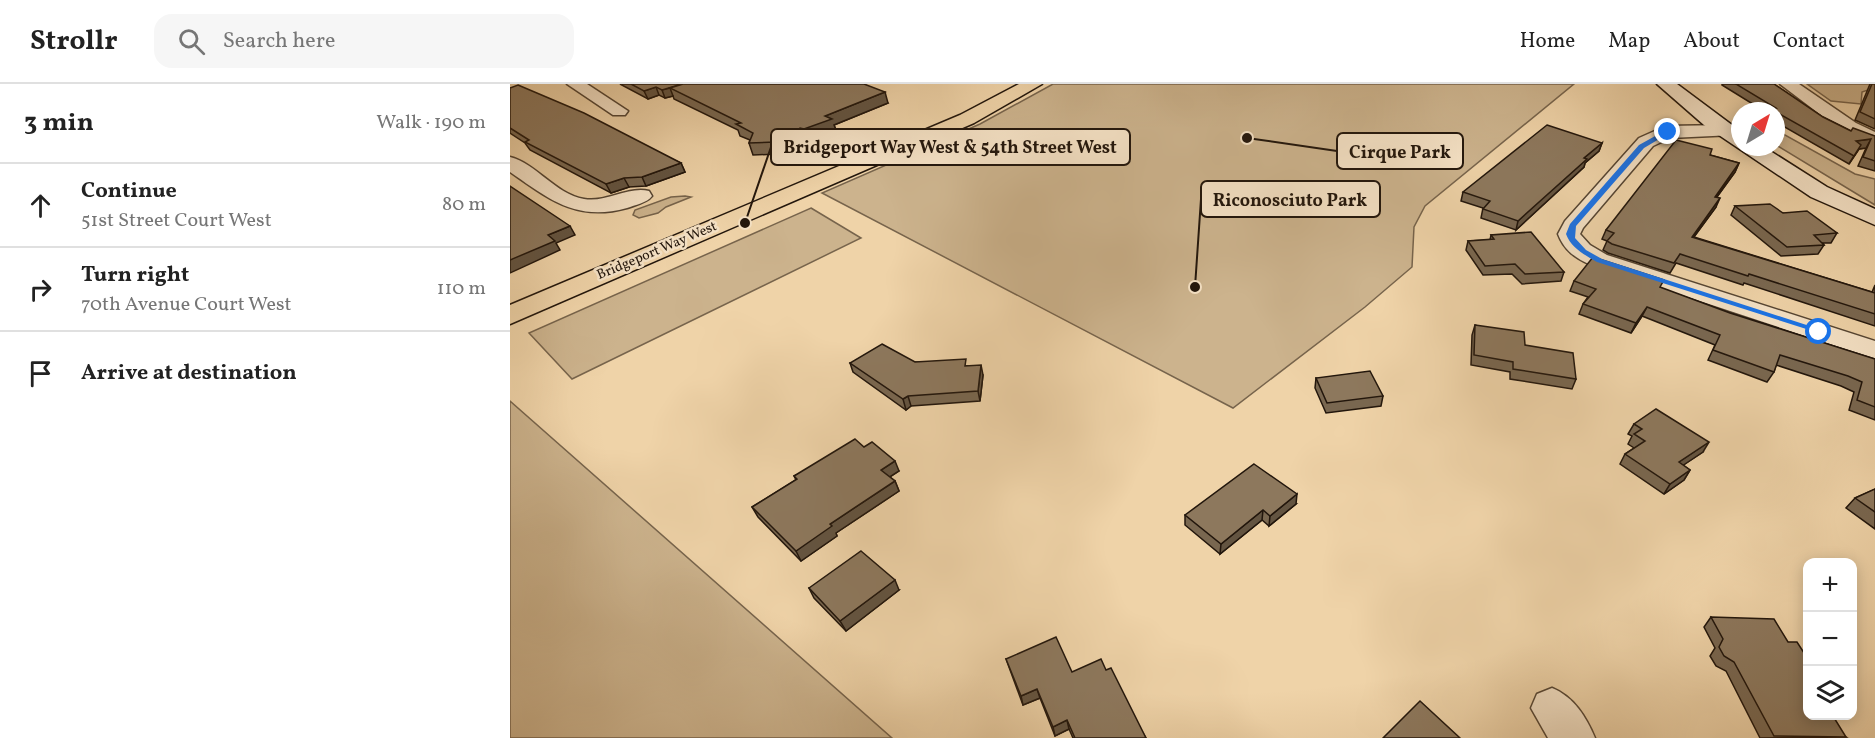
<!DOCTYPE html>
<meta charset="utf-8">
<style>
body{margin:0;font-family:Vollkorn,serif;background:#f6f6f6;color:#222}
.controls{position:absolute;right:18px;bottom:18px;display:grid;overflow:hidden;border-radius:12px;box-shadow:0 3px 15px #0003}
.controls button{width:54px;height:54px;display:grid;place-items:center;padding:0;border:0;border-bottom:2px solid #e0e0e0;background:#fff;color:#222;font:30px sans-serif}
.compass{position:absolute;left:1221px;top:18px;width:54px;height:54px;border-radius:50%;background:#fff;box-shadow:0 3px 15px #0003;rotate:38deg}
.stop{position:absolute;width:18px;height:18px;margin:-14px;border:4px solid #1a73e8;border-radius:50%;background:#fff}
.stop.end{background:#1a73e8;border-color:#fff;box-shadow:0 2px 6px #0008}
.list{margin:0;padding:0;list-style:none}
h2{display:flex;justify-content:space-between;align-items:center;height:78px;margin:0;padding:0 24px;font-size:26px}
h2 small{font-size:20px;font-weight:400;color:#767676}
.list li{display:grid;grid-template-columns:39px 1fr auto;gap:18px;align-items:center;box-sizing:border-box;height:84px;padding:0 24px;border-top:2px solid #e0e0e0}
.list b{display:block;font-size:22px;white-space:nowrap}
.list p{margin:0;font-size:20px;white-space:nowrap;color:#767676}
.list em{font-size:20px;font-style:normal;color:#767676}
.icon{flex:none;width:33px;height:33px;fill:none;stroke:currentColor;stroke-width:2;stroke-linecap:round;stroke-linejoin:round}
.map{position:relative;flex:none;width:1365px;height:654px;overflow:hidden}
header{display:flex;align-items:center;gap:36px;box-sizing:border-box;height:84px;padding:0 30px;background:#fff;border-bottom:2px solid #e0e0e0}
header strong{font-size:28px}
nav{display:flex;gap:33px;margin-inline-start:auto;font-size:21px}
.search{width:420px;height:54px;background:#f6f6f6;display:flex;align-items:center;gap:15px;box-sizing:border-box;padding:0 21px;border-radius:18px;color:#767676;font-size:22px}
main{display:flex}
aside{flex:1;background:#fff}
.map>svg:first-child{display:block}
</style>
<header>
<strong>Strollr</strong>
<div class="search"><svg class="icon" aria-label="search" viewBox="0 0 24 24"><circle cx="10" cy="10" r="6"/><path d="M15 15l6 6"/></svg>Search here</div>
<nav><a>Home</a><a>Map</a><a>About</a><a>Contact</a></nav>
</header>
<main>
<aside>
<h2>3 min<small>Walk · 190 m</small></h2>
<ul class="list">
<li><svg class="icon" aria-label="ahead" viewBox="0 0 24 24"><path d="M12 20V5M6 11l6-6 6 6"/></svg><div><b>Continue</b><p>51st Street Court West</p></div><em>80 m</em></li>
<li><svg class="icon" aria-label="right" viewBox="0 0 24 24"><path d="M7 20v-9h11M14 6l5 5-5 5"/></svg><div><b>Turn right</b><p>70th Avenue Court West</p></div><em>110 m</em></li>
<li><svg class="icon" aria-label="arrive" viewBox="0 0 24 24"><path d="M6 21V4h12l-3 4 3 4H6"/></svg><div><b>Arrive at destination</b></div></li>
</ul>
</aside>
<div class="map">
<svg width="1365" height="654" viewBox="0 0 1365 654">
<rect width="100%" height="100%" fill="#efd3a8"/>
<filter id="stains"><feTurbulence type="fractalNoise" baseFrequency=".00333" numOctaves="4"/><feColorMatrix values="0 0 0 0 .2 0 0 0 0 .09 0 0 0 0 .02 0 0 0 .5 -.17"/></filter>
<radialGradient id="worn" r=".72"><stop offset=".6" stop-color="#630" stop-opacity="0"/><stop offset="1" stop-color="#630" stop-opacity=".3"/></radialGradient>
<g fill="#ccb38d" stroke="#77644c" stroke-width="1.5">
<path d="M543,0H1064L915,122L904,143L902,183L855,223L723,324L312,109L470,40Z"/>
<path d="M1297,0H1361L1358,6L1352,8L1351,20L1321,17Z"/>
<path d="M1266,46L1345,90L1365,95V121L1266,61Z"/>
<path d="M175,112L181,113L156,123L148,129L129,134L123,131L125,126L161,113Z"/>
<path d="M301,124L351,154L62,295L19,249Z"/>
<path d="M0,317L382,654H0Z"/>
</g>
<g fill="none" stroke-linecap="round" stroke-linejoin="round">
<defs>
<g id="street">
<path d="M57,0H77L118,27L115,31H103Z"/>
<path d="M1270,0H1289L1346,39L1365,48V61L1332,47Z"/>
<path d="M1217,41L1226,47L1224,51L1160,54L1143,62L1073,144L1070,150L1080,161L1097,171L1365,257V275L1081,181C1065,174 1054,166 1048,150L1055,137L1129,54L1156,42Z"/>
<path d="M0,73C27,80 45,110 74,115C96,119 118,102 139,107L142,112C137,119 125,121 117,124C66,138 39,115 0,88Z"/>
<path d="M1042,604C1064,613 1076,633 1085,654H1038L1021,624L1027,610Z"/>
</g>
<path id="secondary" d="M1147,0H1167L1230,47V63H1254L1317,103L1365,125V141L1301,113L1194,41Z"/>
<path id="primary" d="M509,0H532L464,39L0,240V221L450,31Z"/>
</defs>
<use href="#street" stroke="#554533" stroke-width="3"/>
<use href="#secondary" stroke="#22160c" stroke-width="3"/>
<use href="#primary" stroke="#22160c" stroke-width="3"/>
<use href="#street" fill="#f5e2c6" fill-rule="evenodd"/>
<use href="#secondary" fill="#f5e2c6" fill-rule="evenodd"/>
<use href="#primary" fill="#efd3a8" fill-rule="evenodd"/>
</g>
<g fill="#796750" stroke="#22160c" stroke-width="1.5">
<path d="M110,0H354L378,19L324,41L326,46L298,57L294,55L287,63L270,70L243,71L239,59L240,56L230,52L228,46L164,15L163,12L155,14L149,11L138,15Z"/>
<path d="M1212,0H1264L1313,33L1341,47L1365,52V87L1348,82L1356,64L1349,65L1339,80L1266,38V27H1254L1212,1Z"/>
<path d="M1360,0H1365V45L1345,36Z"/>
<path d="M0,4L171,79L175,88L136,102L119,103L101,109L20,66L15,59L0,49Z"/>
<path d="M1092,59L1089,67L1075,79L1074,83L1006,146L971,134L973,124L951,117L953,108Z"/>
<path d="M1200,71L1229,79L1225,88L1207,113L1206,123L1184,153L1362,208L1365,201V242L1234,199L1233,201L1166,179L1160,189L1098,169L1093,166L1097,157L1092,155L1096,146Z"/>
<path d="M1225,122L1273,129L1327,149L1321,159H1313L1314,161L1308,170L1271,172L1221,131Z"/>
<path d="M981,151L1054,188L1051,197L1012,200L1002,190L973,191L956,166L958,157L980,156Z"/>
<path d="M1064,197L1150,204L1220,229L1365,275V336L1339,326L1344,308L1331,302L1266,281L1264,288L1257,298L1198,276L1205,261L1132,232L1121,249L1069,230L1073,220L1078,213L1060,207Z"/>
<path d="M965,241L1015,261L1066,295L1062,305L1000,295V288L961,281L962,251Z"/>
<path d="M405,278L458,282L473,291L470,317L401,322L396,326L343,288L340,279Z"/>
<path d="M806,294L873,312L871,322L816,329L805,304Z"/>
<path d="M1124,340L1193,368L1173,381L1180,386L1174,396L1154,410L1110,380L1115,370L1124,364L1118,360L1122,352L1118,350Z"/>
<path d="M354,363L389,387L380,393L385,397L389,407L326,449L327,452L291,477L248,433L242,423L286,396L284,392Z"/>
<path d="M1365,405V445L1336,424L1345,414Z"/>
<path d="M786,420L759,442L752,436L710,470L675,441V431Z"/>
<path d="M299,504L389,506L336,547L304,514Z"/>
<path d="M1201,533L1298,632L1336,653L1250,654L1216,587L1206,582L1200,572L1205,564L1194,543Z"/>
<path d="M496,575L562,588L596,586L636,654H563L559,645L545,652L530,614L513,621Z"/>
</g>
<g fill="#635441" stroke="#22160c" stroke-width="1.5">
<path d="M146,3L149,11L138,15L134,7Z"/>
<path d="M160,4L163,12L155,14L152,6Z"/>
<path d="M375,8L378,19L324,41L326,46L298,57L294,45L315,32Z"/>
<path d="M290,44L294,55L287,63L270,70L266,58Z"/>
<path d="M1361,55L1356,64L1349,65L1339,80L1344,72L1346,57Z"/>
<path d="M1092,59L1089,67L1075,79L1074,83L1006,146L1008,137L1074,74Z"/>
<path d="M171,79L175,88L136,102L132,93Z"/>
<path d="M1229,79L1225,88L1200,122L1205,113Z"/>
<path d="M114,94L119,103L101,109L96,100Z"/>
<path d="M1210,114L1206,123L1177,162L1182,153Z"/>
<path d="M60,142L65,151L46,159L50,166L0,189V176L38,151Z"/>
<path d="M1137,223L1132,232L1121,249L1126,239Z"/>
<path d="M471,281L473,291L470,317L468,307Z"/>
<path d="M398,312L401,322L396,326L393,315Z"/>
<path d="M1199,358L1193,368L1163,388L1169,378Z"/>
<path d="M385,377L389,387L375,396L371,386Z"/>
<path d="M1180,386L1174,396L1154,410L1160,400Z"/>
<path d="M385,397L389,407L326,449L327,452L291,477L286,467L320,440Z"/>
<path d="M787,410L786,420L759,442L760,432Z"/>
<path d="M753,426L752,436L710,470L711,460Z"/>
<path d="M385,496L389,506L336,547L330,537Z"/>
<path d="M527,605L530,614L513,621L511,612Z"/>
<path d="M557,636L559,645L545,652L543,643Z"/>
</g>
<g fill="#8d785d" stroke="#22160c" stroke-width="1.5">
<path d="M121,0H172L152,6L146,3L134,7Z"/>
<path d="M173,0H354L375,8L315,32L322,35L294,45L290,44L283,52L266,58L239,59L243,49L226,40L231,39L160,4Z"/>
<path d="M1226,0H1264L1313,33L1341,47L1343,44L1365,52V77L1353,73L1361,55L1346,57L1351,61L1344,72L1266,28V27L1260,25L1266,24Z"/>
<path d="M1362,0H1365V35L1350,28Z"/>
<path d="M8,1L74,29L171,79L132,93L114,94L96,100L15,58L19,56L0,44V4Z"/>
<path d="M1037,41L1092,59L1074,74L1077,75L1008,137L973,125L980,117L953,108Z"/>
<path d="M1166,56L1202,65L1200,71L1229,79L1205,113L1210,114L1182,153L1365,209V230L1239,190L1238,192L1170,170L1164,179L1102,160L1097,157L1104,149L1096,146Z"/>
<path d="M0,102L60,142L38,151L45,157L0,176Z"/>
<path d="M1260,120L1273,129L1297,127L1327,149L1304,151L1314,161L1277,163L1225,122Z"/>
<path d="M1021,148L1054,188L1015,190L1005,180L975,182L958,157L984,155L981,151Z"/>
<path d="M1083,173L1154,196L1150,203L1220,229L1365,275V323L1347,316L1352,298L1338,292L1270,271L1264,288L1203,266L1210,251L1137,223L1126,239L1073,220L1086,205L1064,197Z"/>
<path d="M965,241L1014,248L1015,261L1063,269L1066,295L1003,285V278L964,271Z"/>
<path d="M372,260L405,278L456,275L455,282L471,281L468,307L398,312L393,315L340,279Z"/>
<path d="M860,287L873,312L817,319L806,294Z"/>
<path d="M1146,325L1199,358L1169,378L1180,386L1160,400L1115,370L1135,357L1124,350L1132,345L1124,340Z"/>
<path d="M345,355L354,363L362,358L385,377L371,386L385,397L320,440L322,442L286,467L242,423L287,395L284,392Z"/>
<path d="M744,380L787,410L760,432L753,426L711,460L675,431Z"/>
<path d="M1365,405V428L1345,414Z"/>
<path d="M351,467L385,496L330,537L299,504Z"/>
<path d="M1201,533L1264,535L1278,558H1287L1298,575V632H1323L1336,653L1264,652L1224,578L1214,572L1209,563L1213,555Z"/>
<path d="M546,553L562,588L591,575L596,586L601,584L636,654H565L557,636L543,643L527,605L511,612L496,575Z"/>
<path d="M910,617L950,654H873Z"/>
</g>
<path fill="#1a73e8" d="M1156,46L1161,48L1134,64L1066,142L1065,154L1076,166L1092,175L1312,246V250L1087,178C1075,171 1061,164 1056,150L1060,140L1129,61Z"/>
<g text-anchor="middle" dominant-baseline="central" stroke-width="5" stroke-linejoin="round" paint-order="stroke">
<g font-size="14" fill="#22160c" stroke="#f5e2c6">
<text transform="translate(147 167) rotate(-23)">Bridgeport Way West</text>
</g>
</g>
<path fill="none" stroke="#22160c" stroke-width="2" d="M235 139L261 63M737 54L827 67M685 203L691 115"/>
<g fill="#22160c" stroke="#f5e2c6" stroke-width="2">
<circle cx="235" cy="139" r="6"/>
<circle cx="737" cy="54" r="6"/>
<circle cx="685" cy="203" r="6"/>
</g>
<g fill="#f5e2c6" stroke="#22160c" stroke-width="2">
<rect x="261" y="45" width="359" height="36" rx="6"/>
<rect x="827" y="49" width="126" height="36" rx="6"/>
<rect x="691" y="97" width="179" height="36" rx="6"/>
</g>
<g font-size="18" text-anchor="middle" font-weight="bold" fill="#22160c">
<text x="440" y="69">Bridgeport Way West &amp; 54th Street West</text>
<text x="890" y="74">Cirque Park</text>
<text x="780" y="122">Riconosciuto Park</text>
</g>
<rect width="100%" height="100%" filter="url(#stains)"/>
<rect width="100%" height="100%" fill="url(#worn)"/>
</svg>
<div class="controls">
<button>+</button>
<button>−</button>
<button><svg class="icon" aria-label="layers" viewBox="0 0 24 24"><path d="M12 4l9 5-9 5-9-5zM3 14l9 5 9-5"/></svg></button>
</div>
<svg class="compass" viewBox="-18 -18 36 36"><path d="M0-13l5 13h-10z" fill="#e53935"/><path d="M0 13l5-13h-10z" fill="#767676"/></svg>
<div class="stop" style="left:1309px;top:248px"></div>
<div class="stop end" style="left:1158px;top:48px"></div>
</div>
</main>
